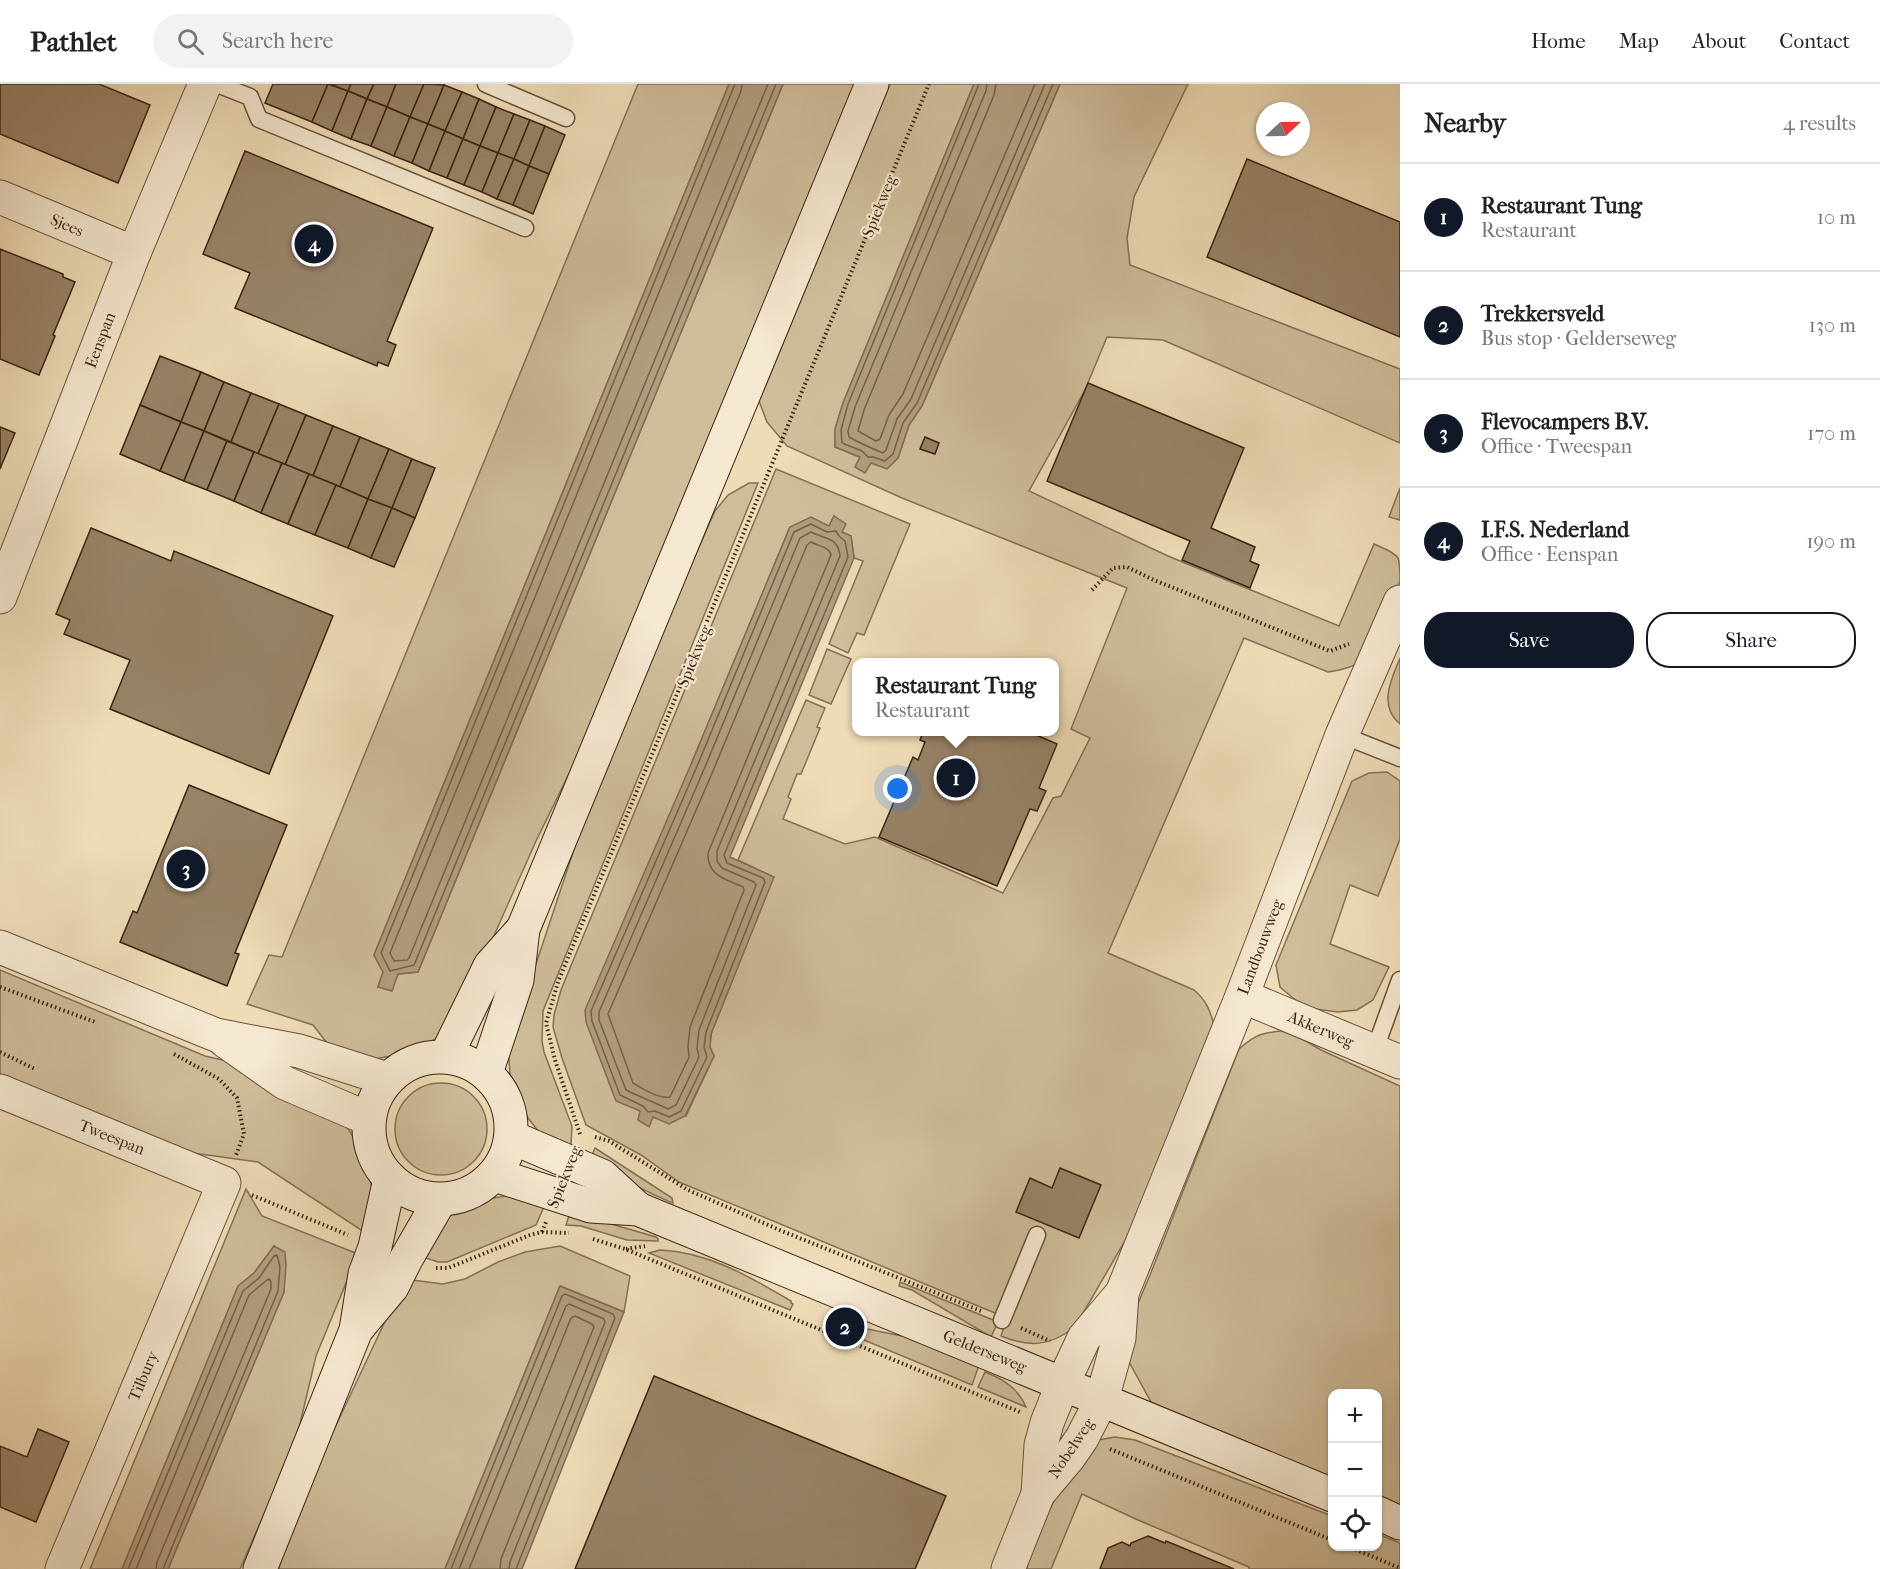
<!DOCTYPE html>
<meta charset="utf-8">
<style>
body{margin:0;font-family:"IM FELL French Canon",serif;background:#f2f2f2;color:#222}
.controls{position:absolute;right:18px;bottom:18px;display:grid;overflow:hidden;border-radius:12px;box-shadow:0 2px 4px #0004}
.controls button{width:54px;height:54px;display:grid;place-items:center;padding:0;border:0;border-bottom:2px solid #e0e0e0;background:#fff;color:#222;font:30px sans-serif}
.compass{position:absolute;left:1256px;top:18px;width:54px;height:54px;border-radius:50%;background:#fff;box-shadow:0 2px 4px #0004;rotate:68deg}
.you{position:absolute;left:898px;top:705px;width:21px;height:21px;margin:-15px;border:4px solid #fff;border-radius:50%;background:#1a73e8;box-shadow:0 0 0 9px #1a73e833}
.badge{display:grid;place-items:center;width:39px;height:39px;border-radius:50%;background:#111827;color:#fff;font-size:20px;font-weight:700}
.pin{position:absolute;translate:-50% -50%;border:3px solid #fff;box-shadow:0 2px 6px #0006}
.popup{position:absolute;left:852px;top:574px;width:207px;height:78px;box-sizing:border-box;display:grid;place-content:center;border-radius:12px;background:#fff;filter:drop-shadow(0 2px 4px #0005);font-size:20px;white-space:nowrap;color:#767676}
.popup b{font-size:22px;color:#222}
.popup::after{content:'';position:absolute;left:50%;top:100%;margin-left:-12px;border:12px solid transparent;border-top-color:#fff}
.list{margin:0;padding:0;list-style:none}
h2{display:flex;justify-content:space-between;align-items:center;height:78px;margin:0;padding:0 24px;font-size:26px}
h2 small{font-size:20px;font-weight:400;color:#767676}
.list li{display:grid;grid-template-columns:39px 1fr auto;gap:18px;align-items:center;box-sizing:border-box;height:108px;padding:0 24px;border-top:2px solid #e0e0e0}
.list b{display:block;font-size:22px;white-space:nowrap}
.list p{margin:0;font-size:20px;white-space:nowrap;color:#767676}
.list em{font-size:20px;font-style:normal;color:#767676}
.actions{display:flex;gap:12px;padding:18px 24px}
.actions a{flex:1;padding:14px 0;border:2px solid #111827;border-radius:24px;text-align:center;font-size:21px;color:#111827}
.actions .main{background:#111827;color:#fff}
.icon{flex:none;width:33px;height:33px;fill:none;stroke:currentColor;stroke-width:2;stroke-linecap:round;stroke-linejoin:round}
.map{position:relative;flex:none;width:1400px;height:1485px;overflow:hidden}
header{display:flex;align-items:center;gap:36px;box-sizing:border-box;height:84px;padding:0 30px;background:#fff;border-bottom:2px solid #e0e0e0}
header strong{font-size:28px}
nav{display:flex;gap:33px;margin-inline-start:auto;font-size:21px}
.search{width:420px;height:54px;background:#f2f2f2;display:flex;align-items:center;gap:15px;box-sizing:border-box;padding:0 21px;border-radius:33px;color:#767676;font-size:22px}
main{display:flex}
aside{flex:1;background:#fff}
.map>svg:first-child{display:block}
</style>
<header>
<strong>Pathlet</strong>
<div class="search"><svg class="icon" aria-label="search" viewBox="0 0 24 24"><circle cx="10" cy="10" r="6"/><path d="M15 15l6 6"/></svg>Search here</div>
<nav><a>Home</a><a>Map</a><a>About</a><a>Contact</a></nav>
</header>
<main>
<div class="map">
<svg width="1400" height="1485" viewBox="0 0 1400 1485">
<rect width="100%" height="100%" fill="#eedcb6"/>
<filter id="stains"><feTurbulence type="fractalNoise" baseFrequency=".00333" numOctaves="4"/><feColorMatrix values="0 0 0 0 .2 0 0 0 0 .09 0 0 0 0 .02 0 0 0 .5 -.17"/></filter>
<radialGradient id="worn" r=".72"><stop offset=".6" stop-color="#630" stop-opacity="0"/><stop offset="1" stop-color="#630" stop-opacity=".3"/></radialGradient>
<g fill="#cfbd9a" stroke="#847056" stroke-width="1.5">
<path d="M638,0H729L374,871L383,888L378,903L398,890L418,888L783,0H856L592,643L536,757L460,928L438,954L407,969L364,977L337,972L313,941L247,920L269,871L282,873Z"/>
<path d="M890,0H974L843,319L835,345V363L871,378L898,374L909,341L922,322L1060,0H1188L1134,113L1127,154L1130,181L1400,285V359L1163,256L1107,253L1085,306L1029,407L1168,472L1339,542L1374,460C1382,464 1392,466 1398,474C1400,479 1400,491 1400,497C1397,506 1370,568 1366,573C1355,583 1342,586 1328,588L1244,554L1108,869L1194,906C1206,916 1210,926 1214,941L1137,1136L1075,1243C1050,1262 1030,1264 1001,1252L1007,1234L679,1098L641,1071L586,1041L562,974L553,943L554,931L561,906L776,385L910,440L864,551L857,549L848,569L829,560L863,477L854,474L851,452L842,448L839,437L834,432L829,442L790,443L692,678L641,1027L638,1036L649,1042L653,1033L686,1032L714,972L710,963L711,950L773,793L738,776L806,616L825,624L817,643L820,644L801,690H797L788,713L791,715L783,735L845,760L875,753L1003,809L1053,714L1061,712L1090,654L1071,645L1127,504L902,414L787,362L767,338L759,317Z"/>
<path d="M749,399H758L543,927L542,957L544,968L572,1042L571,1061L545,1056L528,1034L510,991L508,959L530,898L602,681L715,427L728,411Z"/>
<path d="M1400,404V436L1389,433Z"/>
<path d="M827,565L851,575L831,620L809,611Z"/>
<path d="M1400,574V640C1378,622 1391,596 1400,574Z"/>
<path d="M1387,688L1400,697V755L1378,812L1350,801L1330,860L1389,883L1373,916L1357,926L1338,928L1308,924L1293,914L1280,903L1276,881L1352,697L1369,689Z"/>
<path d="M0,886L205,972L293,992L336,1031L349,1046L357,1060L372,1103L367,1150L258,1078L193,1069L0,990Z"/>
<path d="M1287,946L1321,966L1400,1002V1427L1378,1417V1310H1332V1399L1169,1331L1151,1318L1128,1276V1243L1150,1191L1239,965C1257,949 1263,949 1287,946Z"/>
<circle cx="441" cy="1045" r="46"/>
<path d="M595,1064L672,1114L673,1119C644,1108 618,1091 589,1078Z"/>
<path d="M246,1105L262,1132L358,1170L316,1272L296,1357L240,1485H168L284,1208L274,1162L254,1189L238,1203L122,1485H90Z"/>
<path d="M511,1111L546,1118L536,1141L447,1178H438L417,1171L450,1130L488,1115Z"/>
<path d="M570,1128L656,1153L658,1155V1157L627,1156L581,1142L566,1141Z"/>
<path d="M560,1162L630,1192L624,1228L560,1202L445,1485H279L283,1465L315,1386L405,1195L443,1200L465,1195L498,1178L525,1168Z"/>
<path d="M660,1166C709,1168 750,1193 791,1217V1219L793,1220L790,1226L649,1169Z"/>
<path d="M900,1198L998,1238L991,1253L912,1206L899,1202Z"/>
<path d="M857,1243L917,1255L979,1281L972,1301L859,1254L856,1248Z"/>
<path d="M985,1288C1003,1295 1018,1304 1026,1323L978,1303Z"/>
<path d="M1115,1353L1135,1356L1332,1432V1462H1378V1450L1400,1459V1485H1249V1483L1138,1436L1082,1410L1051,1485H1027L1030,1468L1072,1378L1098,1356Z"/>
</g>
<g fill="#b19d7e" stroke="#816c52" stroke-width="1.5">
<path d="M729,0H783L418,888L398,890L392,907L378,903L383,888L374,871Z"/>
<path d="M974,0H1060L922,322L909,341L898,374L887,385L871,379L865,389L855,383L860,373L835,363V345L843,319Z"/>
<path d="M834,432L846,440L842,448L851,452L854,474L730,773L774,793L711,950L710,963L714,972L685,1032L669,1040L653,1033L649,1043L638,1036L640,1027L616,1017L586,938L585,926L692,678L790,443L811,433L829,442Z"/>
<path d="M274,1162L285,1168L286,1182L284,1208L168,1485H122L238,1202L254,1189Z"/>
<path d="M560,1202L624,1228L522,1485H445Z"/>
</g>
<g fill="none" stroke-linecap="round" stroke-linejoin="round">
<g stroke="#766048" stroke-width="1.5">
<path d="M735,0L381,869L390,887L414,881L776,0"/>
<path d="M742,0L741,7L390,869L394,877L407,876L409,874L768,0"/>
<path d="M979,0L848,320L841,346L842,359L862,367L868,373H873L885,377L893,370L903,339L917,319L1053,0"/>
<path d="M987,0L986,7L855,323L848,347L849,353C859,359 871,364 883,369L886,366L897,335L911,315L1045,0"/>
<path d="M996,0L994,11L864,326L858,347L876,357L880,355L889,331L903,310L1035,0"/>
<path d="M811,440L827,448L836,447L839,452L845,457L848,473L724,771L727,779L763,794L765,798L706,948L704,963L707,973L681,1027L669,1033L655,1027L648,1028L643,1022L620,1011L592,937L591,927L698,680L794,448Z"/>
<path d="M811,448C827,456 838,453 840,472L717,767V777L722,784L754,798L756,801L699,946L697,964L699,973L676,1021L668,1025C654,1018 640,1013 626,1006L599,936V928L705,683L800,454Z"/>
<path d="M811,458C818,462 830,463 831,471L708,769C707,792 726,795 743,803L744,806L690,943L688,962L689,973L670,1013C659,1015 643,1005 633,999L608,930L713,687L807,461Z"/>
<path d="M128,1485L243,1207L259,1194L274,1172L277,1171L280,1183L278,1207L163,1485"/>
<path d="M136,1485L249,1211L267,1196L269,1195L271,1198V1205L157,1478L156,1485"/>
<path d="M451,1485L562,1212L565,1210L613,1230L615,1234L516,1485"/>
<path d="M459,1485L566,1222L569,1220L604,1235L605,1238L510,1478L509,1485"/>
<path d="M469,1485L571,1234L575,1232L592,1240L594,1243L501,1475L500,1485"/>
</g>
</g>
<g fill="#988367" stroke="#3a2311" stroke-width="1.5">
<path d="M0,0H99L150,21L118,99L0,50Z"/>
<path d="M273,0H328L312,38L265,19Z"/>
<path d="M328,0L348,7L332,47L312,38Z"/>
<path d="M330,0H351L348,7Z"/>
<path d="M351,0H374L367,15L348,7Z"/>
<path d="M374,0H396L387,23L367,15Z"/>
<path d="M396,0H424L410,33L387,23Z"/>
<path d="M424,0L444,1L428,40L410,33Z"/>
<path d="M444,1L462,8L445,47L428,40Z"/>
<path d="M348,7L367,15L351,55L332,47Z"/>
<path d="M462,8L479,15L463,55L445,47Z"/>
<path d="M367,15L387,23L371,62L351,55Z"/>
<path d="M479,15L496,23L480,62L463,55Z"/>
<path d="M387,23L410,33L394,72L371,62Z"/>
<path d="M496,23L514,30L498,69L480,62Z"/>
<path d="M514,30L530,36L514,75L498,69Z"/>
<path d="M410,33L428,40L412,79L394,72Z"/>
<path d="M530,36L545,42L529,82L514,75Z"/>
<path d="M428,40L445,47L429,87L412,79Z"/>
<path d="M545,42L565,51L549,90L529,82Z"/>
<path d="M445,47L463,55L447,94L429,87Z"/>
<path d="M463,55L480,62L464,101L447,94Z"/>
<path d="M480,62L498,69L482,108L464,101Z"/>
<path d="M245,67L433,144L387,257L396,261L388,282L378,278L377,282L235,224L250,189L203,170Z"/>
<path d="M498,69L514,75L497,115L482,108Z"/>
<path d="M514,75L529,82L513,121L497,115Z"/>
<path d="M1247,75L1400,138V253L1207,173Z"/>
<path d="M529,82L549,90L533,130L513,121Z"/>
<path d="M0,165L63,190V193L75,198L53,251L55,252L39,291L0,275Z"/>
<path d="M160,272L201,288L181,338L140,321Z"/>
<path d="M201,288L224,298L204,347L181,338Z"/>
<path d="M224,298L251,309L231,358L204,347Z"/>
<path d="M1088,299L1244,364L1211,444L1255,463L1250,477L1259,481L1250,504L1182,476L1190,457L1047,397Z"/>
<path d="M251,309L279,320L258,370L231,358Z"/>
<path d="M279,320L306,331L285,381L258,370Z"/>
<path d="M140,321L181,338L160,387L120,370Z"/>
<path d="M306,331L333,342L313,392L285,381Z"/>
<path d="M181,338L204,347L184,397L160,387Z"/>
<path d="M333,342L360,353L340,403L313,392Z"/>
<path d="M0,343L15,349L0,385Z"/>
<path d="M204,347L227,357L207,406L184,397Z"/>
<path d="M360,353L389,365L368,415L340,403Z"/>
<path d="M925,353L939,359L935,370L920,365Z"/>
<path d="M227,357L254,368L234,417L207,406Z"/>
<path d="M389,365L412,375L392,424L368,415Z"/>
<path d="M254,368L282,379L261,429L234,417Z"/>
<path d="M412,375L435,384L415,434L392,424Z"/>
<path d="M282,379L309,390L288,440L261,429Z"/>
<path d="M309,390L336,401L315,451L288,440Z"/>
<path d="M336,401L368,415L348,464L315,451Z"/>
<path d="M368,415L392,424L371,474L348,464Z"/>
<path d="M392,424L415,434L394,483L371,474Z"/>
<path d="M91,444L171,477L174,467L333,532L269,690L110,625L130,576L64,550L70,536L56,530Z"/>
<path d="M923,648H1029L1057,660L1039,704L1046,707L1037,727L1030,725L997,802L879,753L913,673L918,676L925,658L920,656Z"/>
<path d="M189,701L287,741L235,869L239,870L227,902L120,858L133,827L137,829Z"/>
<path d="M1060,1084L1101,1101L1079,1154L1016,1128L1030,1094L1052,1104Z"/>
<path d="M654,1292L946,1412L915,1485H575Z"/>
<path d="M38,1345L69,1358L36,1438L0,1423V1362L27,1373Z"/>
<path d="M1148,1452L1165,1459L1166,1457L1234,1485H1100L1108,1464L1122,1458L1130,1462L1131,1459Z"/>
</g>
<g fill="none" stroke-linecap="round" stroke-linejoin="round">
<defs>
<g id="lane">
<path d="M217,0L250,13L259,35L525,144"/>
<path d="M486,0L566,34"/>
<path d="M1342,651L1400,674"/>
<path d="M1374,968L1400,896"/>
<path d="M1002,1236L1037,1151"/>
</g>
<g id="street">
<path d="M0,113L134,169"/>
<path d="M0,513L134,169L205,0"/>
<path d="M0,863L216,951L299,967L387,995"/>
<path d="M1242,912L1400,978"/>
<path d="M225,957L285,999L369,1035"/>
<path d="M0,1007L224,1099L62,1485"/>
<path d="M1038,1410L1041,1361L1047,1339L1063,1299L1084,1254L1122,1209"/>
<path d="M1008,1485L1038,1410L1069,1373L1082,1354L1102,1315L1119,1254L1122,1209L1242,912L1342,651L1400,518"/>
</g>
<g id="secondary">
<path d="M446,972L490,882L523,845"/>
<circle cx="440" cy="1044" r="71"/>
<path d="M486,989L517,896L523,845L872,0"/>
<path d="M511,1053L602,1092L638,1125"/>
<path d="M495,1091L591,1122L638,1125L1332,1411"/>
<path d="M356,1246L392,1203L406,1175L440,1116"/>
<path d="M1378,1429L1400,1439"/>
<path d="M260,1485L356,1246L365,1190L375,1163L390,1095"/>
</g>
</defs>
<use href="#lane" stroke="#67513a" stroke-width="19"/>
<use href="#street" stroke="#67513a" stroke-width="35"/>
<use href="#secondary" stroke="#3a2311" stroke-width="35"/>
<g stroke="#3a2311" stroke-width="4" stroke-dasharray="1.5 3" stroke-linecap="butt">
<path d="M1092,506L1113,484L1127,483L1154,496L1330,567L1349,560"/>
<path d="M0,903L95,938"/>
<path d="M0,968L35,985"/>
<path d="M174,970L219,995L237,1014L244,1050L236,1071"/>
<path d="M580,1050L555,976L546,939L558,898L929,0"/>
<path d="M595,1053L609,1057L688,1106L782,1147L981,1227"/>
<path d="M252,1111L348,1151"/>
<path d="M542,1148L546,1138"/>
<path d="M593,1155L625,1165L1020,1328"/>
<path d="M626,1165L645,1162"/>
<path d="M436,1184H448L530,1151L542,1148L569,1149"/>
<path d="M1021,1244L1050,1257"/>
<path d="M1110,1365L1332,1456"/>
<path d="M1347,1462L1400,1484"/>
</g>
<use href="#lane" stroke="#f4e8d0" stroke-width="16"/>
<use href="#street" stroke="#f4e8d0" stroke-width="33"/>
<use href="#secondary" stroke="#f4e8d0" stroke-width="33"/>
</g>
<g text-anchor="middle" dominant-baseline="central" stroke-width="4.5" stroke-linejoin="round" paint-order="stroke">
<g font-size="16" fill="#3a2311" stroke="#f4e8d0">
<text transform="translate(879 122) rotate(-68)">Spiekweg</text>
<text transform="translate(67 141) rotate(23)">Sjees</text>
<text transform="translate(100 256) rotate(-69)">Eenspan</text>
<text transform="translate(694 572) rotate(-68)">Spiekweg</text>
<text transform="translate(1260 863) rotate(-69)">Landbouwweg</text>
<text transform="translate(1321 945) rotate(23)">Akkerweg</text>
<text transform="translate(112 1053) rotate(22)">Tweespan</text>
<text transform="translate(564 1093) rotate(-68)">Spiekweg</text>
<text transform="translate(985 1267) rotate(22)">Gelderseweg</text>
<text transform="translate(143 1292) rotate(-67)">Tilbury</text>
<text transform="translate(1071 1364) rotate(-56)">Nobelweg</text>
</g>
</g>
<rect width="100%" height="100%" filter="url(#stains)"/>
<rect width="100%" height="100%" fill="url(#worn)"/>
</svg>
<div class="controls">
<button>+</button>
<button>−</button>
<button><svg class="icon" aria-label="locate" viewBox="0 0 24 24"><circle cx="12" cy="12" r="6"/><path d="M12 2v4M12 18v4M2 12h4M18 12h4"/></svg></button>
</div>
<svg class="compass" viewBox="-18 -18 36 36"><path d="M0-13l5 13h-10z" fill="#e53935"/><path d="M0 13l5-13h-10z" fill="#767676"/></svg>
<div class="you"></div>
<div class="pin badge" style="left:956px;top:694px">1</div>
<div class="popup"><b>Restaurant Tung</b>Restaurant</div>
<div class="pin badge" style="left:845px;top:1243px">2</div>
<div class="pin badge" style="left:186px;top:785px">3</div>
<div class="pin badge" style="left:314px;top:160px">4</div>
</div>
<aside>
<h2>Nearby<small>4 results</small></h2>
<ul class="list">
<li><span class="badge">1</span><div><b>Restaurant Tung</b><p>Restaurant</p></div><em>10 m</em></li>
<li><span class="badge">2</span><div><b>Trekkersveld</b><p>Bus stop · Gelderseweg</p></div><em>130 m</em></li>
<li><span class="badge">3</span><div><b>Flevocampers B.V.</b><p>Office · Tweespan</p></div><em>170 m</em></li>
<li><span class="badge">4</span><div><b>I.F.S. Nederland</b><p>Office · Eenspan</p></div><em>190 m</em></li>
</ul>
<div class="actions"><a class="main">Save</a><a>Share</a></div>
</aside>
</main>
